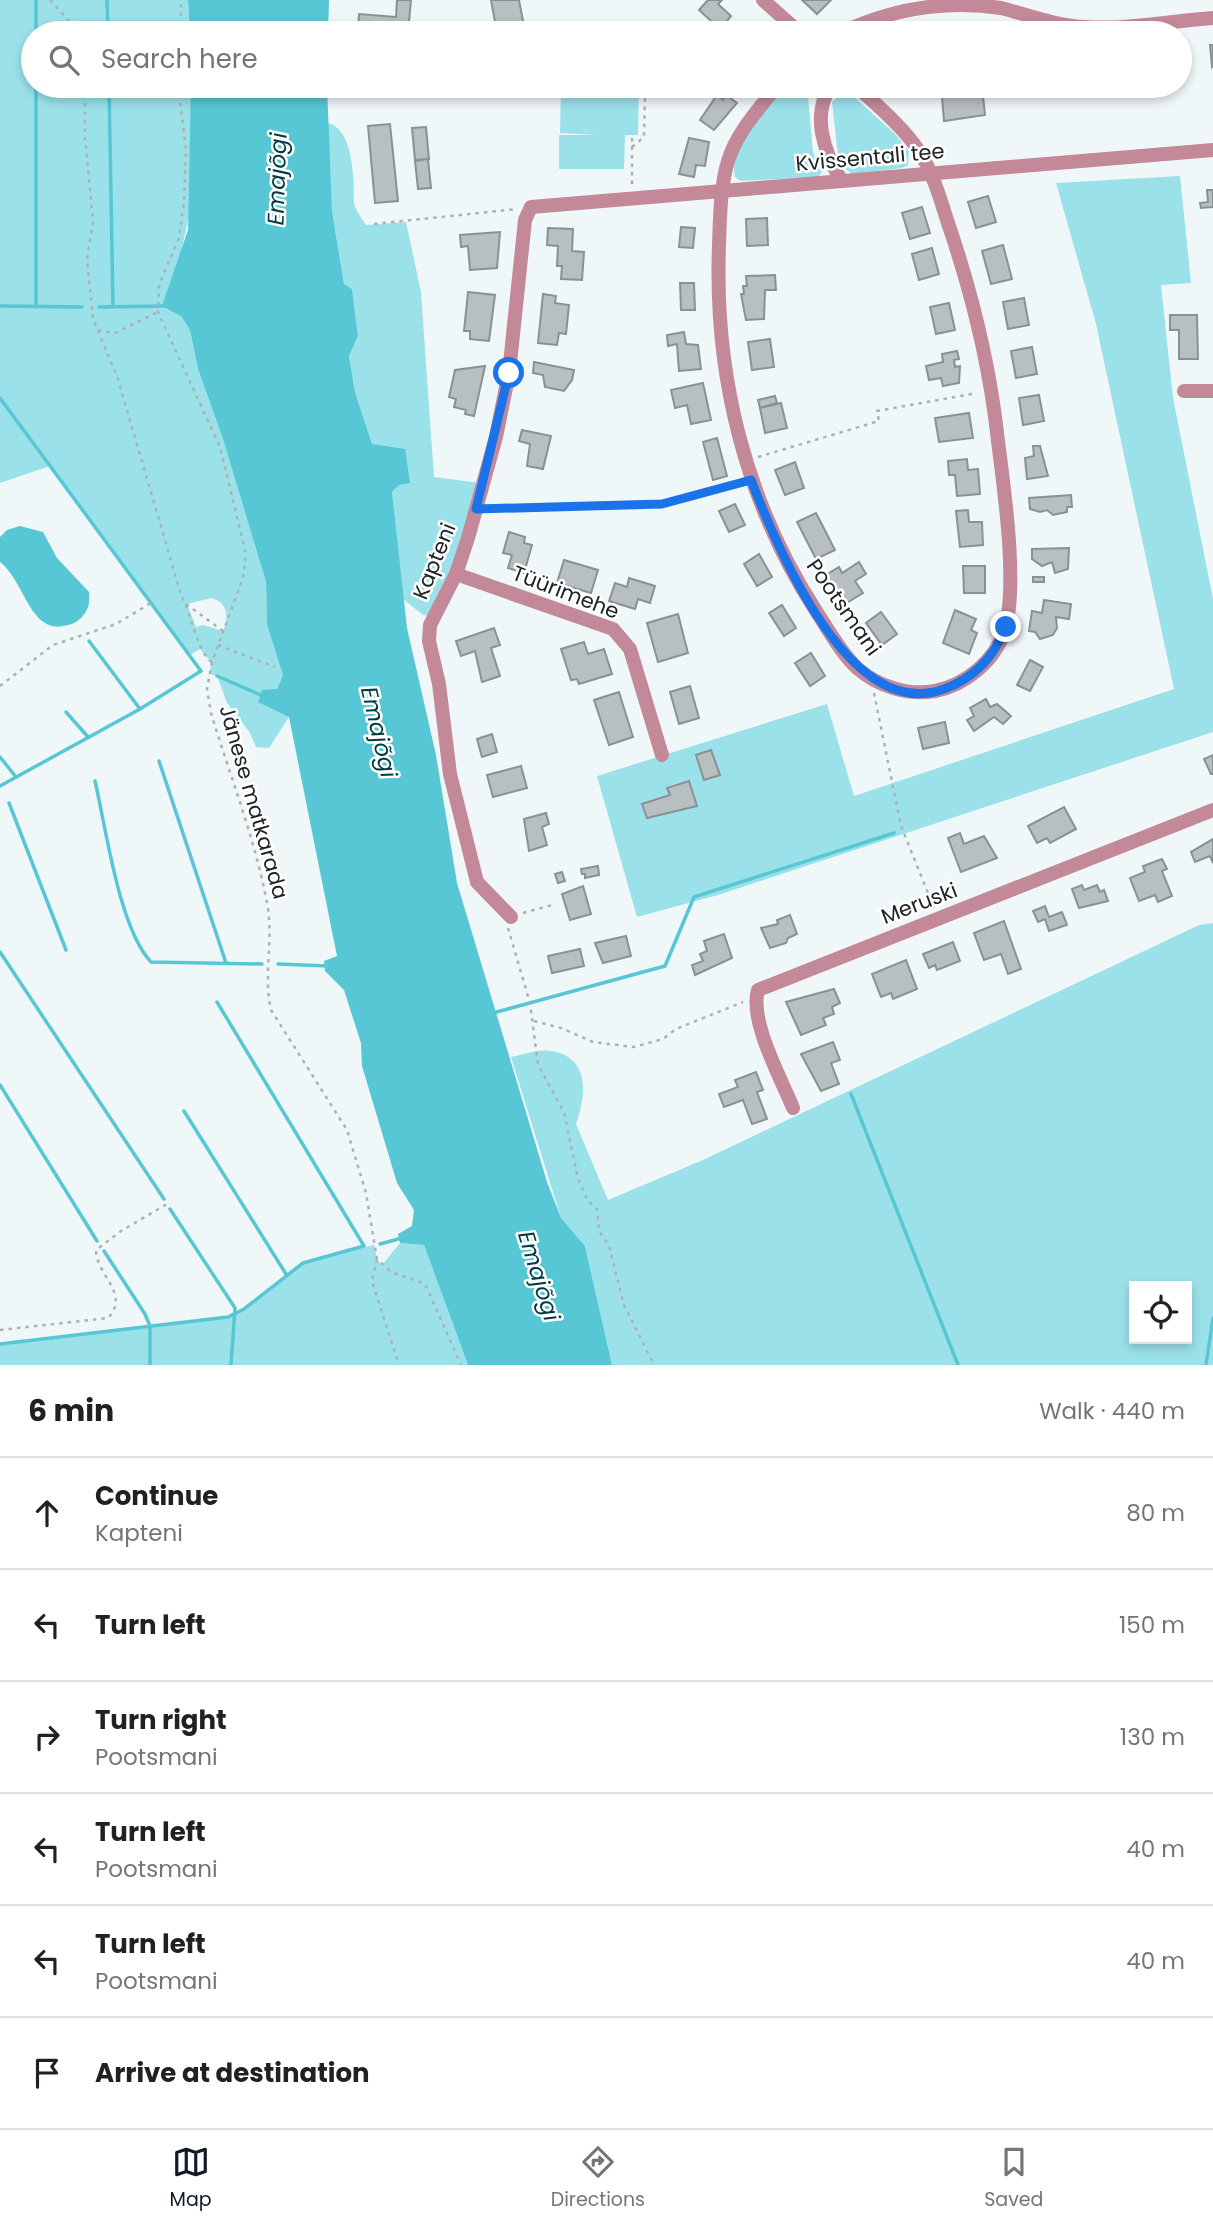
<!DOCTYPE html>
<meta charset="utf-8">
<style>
body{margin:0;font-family:Poppins,sans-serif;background:#f2f2f2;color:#202124}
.controls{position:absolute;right:21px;bottom:21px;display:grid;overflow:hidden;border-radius:0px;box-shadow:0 4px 10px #0003}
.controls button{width:63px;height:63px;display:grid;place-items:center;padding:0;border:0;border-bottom:2px solid #e0e0e0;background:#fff;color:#202124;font:35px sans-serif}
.stop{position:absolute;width:21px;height:21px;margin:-16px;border:5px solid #1a73e8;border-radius:50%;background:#fff}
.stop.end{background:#1a73e8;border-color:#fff;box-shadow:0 2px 7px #0008}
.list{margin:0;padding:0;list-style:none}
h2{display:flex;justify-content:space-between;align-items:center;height:91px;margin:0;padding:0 28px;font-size:30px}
h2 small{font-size:23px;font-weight:400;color:#757577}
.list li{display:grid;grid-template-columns:46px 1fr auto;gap:21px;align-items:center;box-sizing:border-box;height:112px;padding:0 28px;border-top:2px solid #e0e0e0}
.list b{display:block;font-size:26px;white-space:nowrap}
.list p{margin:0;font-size:23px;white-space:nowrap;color:#757577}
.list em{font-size:23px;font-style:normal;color:#757577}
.icon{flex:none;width:38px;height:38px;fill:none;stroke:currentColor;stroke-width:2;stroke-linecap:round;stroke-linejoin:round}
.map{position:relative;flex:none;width:1213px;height:1365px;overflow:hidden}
.search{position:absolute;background:#fff;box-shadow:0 4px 10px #0003;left:21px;right:21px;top:21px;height:77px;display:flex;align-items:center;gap:18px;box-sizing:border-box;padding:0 24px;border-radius:38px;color:#757577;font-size:26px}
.sheet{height:763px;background:#fff}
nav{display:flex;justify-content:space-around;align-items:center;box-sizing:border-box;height:98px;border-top:2px solid #e0e0e0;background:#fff;font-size:19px;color:#757577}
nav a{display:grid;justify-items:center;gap:4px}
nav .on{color:#111827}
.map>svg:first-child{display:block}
</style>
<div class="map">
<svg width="1213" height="1365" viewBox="0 0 1213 1365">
<rect width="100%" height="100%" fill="#f0f7f8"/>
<g fill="#9be1ea" fill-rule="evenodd">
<path d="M0,0H188L190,33H33V86H191V206L179,262L181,316L190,330L198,369L223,439L266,582L267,625L283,675L277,689L289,717L269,748L256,747L250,733L227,703L217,676L210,674L211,662L200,649L190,655L50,466L0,483ZM211,598C228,602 229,618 223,631L203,625L196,627L187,604Z"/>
<path d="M561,86H639L638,135H625L624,169H559V135H596L560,133Z"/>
<path d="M785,86H822L814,96L808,97L813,152L822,172L818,177L741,181L735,177C728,148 766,105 785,86Z"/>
<path d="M844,92L850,93L895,134L909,151L908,165L902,168L853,174L839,165L832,102Z"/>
<path d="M327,123C354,128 354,181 354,201C354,209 362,218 366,225L406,222L421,292L434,477L480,483L452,571L430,616L423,615L403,599L392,492L399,485L372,444L355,392L349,356L358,336L352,289L344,284L332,211Z"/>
<path d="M1180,176L1191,283L1161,285L1173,398L1213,599V732L718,895L637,917L597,776L827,704L854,796L1174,689L1096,324L1056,183Z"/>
<path d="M1213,923V1365H612L585,1246L561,1218L511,1057C523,1055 538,1049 550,1051C591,1056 586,1096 576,1124L608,1200L703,1160L1199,925ZM1134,1286H1187V1339H1134Z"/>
<path d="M400,1243L424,1245L468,1365H0V1344L228,1317L244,1309L303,1263L374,1245L377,1259L382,1265Z"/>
</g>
<g fill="#57c6d5">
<path d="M188,0H329L328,33H190Z"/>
<path d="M191,86H327L332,211L344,284L352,289L358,336L349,356L355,392L372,444L405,449L410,483L399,485L392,492L407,628L436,755L457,883L547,1182L561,1218L585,1246L612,1365H468L424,1245L400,1243L398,1234L412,1226L414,1210L397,1183L362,1066L361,1043L344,990L325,971L324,961L337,956L289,717L258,702L262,690L277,689L283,675L267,625L266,582L223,439L198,369L190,330L181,316L162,306L188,230Z"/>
<path d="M20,526L43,532L57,558L89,592C90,602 89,609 82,617C76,623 71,625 63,626C30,633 24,580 0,562V537L7,530Z"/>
</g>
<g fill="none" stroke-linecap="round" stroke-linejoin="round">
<g stroke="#57c6d5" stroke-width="3.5">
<path d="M107,0L108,33"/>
<path d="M36,33V0"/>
<path d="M109,86L113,306"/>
<path d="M0,306L82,307"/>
<path d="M36,307V86"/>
<path d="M99,307L167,306"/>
<path d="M0,398L201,671L140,709L0,786"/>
<path d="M89,641L140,709"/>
<path d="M217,676L263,696"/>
<path d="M66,712L88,737"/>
<path d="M0,757L16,777"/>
<path d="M159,761L226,963"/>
<path d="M95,781C106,828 119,928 151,962L262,964"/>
<path d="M9,803L66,950"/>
<path d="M0,952L164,1199"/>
<path d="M278,964L328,966"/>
<path d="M493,1013L665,966L694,897L894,833"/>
<path d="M0,1085L97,1241"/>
<path d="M851,1094L958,1365"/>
<path d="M184,1111L286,1274"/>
<path d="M170,1209L235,1308L231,1365"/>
<path d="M380,1244L402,1238"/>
<path d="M104,1251L145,1314L150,1326V1365"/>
<path d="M0,1344L228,1317L244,1309L303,1263L364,1246L217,1002"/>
<path d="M1206,1365L1213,1318"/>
</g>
</g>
<g fill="#b8bfc0" stroke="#8a9192" stroke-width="2">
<path d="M397,0H411L408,33L374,30V33H358L359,14L396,17Z"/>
<path d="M491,0H519L525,31L497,33Z"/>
<path d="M708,0H722L718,4L731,16L720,29L699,10Z"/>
<path d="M802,0H831L817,14Z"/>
<path d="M1210,45H1213V66L1212,67Z"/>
<path d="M353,86H383L382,93L353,91Z"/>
<path d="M717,95L723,100L726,95L737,103L714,130L700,120Z"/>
<path d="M983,96L985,115L944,121L942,97Z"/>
<path d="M390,124L398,201L375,203L368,126Z"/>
<path d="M426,127L429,159L415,160L412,128Z"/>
<path d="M689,138L709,142L705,166L696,165L694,177L679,174Z"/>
<path d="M428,159L431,188L418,189L415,161Z"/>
<path d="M1207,190H1213V207L1201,208L1200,203L1208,202Z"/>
<path d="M988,196L996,222L976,228L968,202Z"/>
<path d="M922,207L930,233L910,239L902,213Z"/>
<path d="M767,218L768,245L747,246L746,219Z"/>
<path d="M681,227L695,228L693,248L679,247Z"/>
<path d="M548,228L573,229L572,251L584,252L582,280L561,279L562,266H557L558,246L547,245Z"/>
<path d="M500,232L497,268L470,270L468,246L461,247L460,235Z"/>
<path d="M1003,245L1012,279L991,284L982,251Z"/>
<path d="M932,248L939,274L919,280L912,254Z"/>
<path d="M775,275L776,290H765L764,319L746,320L741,294H744L743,286H747L746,276Z"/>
<path d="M680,283H694L695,310H681Z"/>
<path d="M468,292L495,295L489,341L470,339V331H464Z"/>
<path d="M543,294L556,296L555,303L569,305L566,334L559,333L557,345L538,343Z"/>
<path d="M1024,298L1029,325L1008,329L1003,302Z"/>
<path d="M949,303L955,330L936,334L930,307Z"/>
<path d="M1170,315H1197L1198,359H1179V330H1170Z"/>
<path d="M684,332L686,344L698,345L701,369L679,371L677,344L668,346L667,335Z"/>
<path d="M770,339L774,367L752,370L748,342Z"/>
<path d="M1032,347L1037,374L1016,378L1011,351Z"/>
<path d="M957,351L959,359L954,360L955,367L960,366L959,383L943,386L941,378L929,380L926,366L943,362L942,354Z"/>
<path d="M534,362L574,370L572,380L564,391L545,387L543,375L533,373Z"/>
<path d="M485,366L474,416L465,414L466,410L454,407L456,399L449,397L455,370Z"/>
<path d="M703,383L711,420L691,424L687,405L675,408L671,390Z"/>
<path d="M1039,395L1044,421L1023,425L1019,398Z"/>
<path d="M775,396L777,403L760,408L758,400Z"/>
<path d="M781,403L787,428L765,433L760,408Z"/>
<path d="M969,413L973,438L939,442L935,418Z"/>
<path d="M522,430L551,436L543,469L527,466L530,444L519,441Z"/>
<path d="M717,438L727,476L713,480L703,442Z"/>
<path d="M1033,446H1040L1048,476L1027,479L1025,458L1034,456Z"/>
<path d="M967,459L968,470L978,469L980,494L957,496L955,475H949L948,461Z"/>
<path d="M795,462L804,488L785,495L775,470Z"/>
<path d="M1071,495L1072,507H1067V512L1053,515L1047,510L1040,512L1030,509L1029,498Z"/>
<path d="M735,504L745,525L729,532L719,511Z"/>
<path d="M968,510L969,522H982L983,545L960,547L956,511Z"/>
<path d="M816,513L835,550L816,559L797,522Z"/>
<path d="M509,532L525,537L524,543L532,545L524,573L508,568L512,555L503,553Z"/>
<path d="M1069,548L1068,569L1055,573L1052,562L1042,566L1032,559V549Z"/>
<path d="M759,554L772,577L757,586L744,564Z"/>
<path d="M564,560L598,570L591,593L557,583Z"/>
<path d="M859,562L866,574L855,581L863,593L845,604L824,576L839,567L842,573Z"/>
<path d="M963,566H985V593H964Z"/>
<rect x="1033" y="577" width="11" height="5"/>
<path d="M629,578L655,586L650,603L638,599L635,609L609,601L615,583L627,587Z"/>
<path d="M1044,600L1071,604L1069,619L1056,617L1057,628L1053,635L1040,639L1035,632L1029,631L1032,611L1042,613Z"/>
<path d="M782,605L796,628L784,636L769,613Z"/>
<path d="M955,610L976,619L971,630L977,633L969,654L943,643Z"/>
<path d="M881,612L897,634L882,645L866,623Z"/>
<path d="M678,614L688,653L658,662L647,623Z"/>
<path d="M494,628L500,645L491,648L500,676L482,682L475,651L461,656L456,641Z"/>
<path d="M584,642L588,654L604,649L612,674L579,684L577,679L571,680L561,649Z"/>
<path d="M811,653L825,676L810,686L795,663Z"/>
<path d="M1030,660L1043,667L1030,691L1017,685Z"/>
<path d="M690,686L699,718L679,724L670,692Z"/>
<path d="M619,692L633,737L609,745L594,700Z"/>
<path d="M986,699L990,707L997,704L1011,716L1003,724L994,717L974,731L967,720L974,716L970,708Z"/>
<path d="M945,722L949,743L923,749L918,728Z"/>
<path d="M492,734L497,752L482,757L477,739Z"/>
<path d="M711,750L720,775L704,780L696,755Z"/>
<path d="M1213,755V774H1211L1204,759Z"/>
<path d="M521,766L527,788L493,797L487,775Z"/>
<path d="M689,781L697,806L647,818L642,804L670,795L667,788Z"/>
<path d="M1064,807L1076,829L1050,843L1047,838L1037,843L1028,826Z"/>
<path d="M546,813L549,824L542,827L547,845L529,851L524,819Z"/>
<path d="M960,833L964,844L984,836L997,858L961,872L948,838Z"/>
<path d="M1213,839V863L1210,856L1195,862L1191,852Z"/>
<path d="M1162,859L1167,869L1162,871L1172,896L1158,902L1155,895L1139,901L1130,878L1145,872L1143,866Z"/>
<path d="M598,866L599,875L585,878V874H582L581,869Z"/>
<path d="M562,872L565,881L558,883L555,874Z"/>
<path d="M1082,885L1084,890L1097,885L1100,892L1104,890L1108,901L1079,908L1072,889Z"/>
<path d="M583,886L591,914L570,920L562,894Z"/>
<path d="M1045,906L1049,917L1062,912L1067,925L1049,931L1045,919L1038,922L1033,911Z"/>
<path d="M790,915L797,934L788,938L786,943L770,948L761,928L778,924L777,920Z"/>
<path d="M1004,921L1021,969L1008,974L1001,954L984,960L974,933Z"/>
<path d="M724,934L732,958L695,975L692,965L703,961L700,954L707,951L704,941Z"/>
<path d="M626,936L631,956L603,963L595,943Z"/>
<path d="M953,942L960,961L937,970L935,965L929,968L923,954Z"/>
<path d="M580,949L584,966L552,973L548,956Z"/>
<path d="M906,960L917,989L893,999L891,993L881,997L872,974Z"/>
<path d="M834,989L840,1003L832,1007L834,1014L823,1018L826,1025L801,1035L786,1002Z"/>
<path d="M833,1042L840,1060L831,1063L839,1084L821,1091L801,1054Z"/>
<path d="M756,1072L763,1090L757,1092L767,1119L752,1124L743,1100L724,1107L719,1094L738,1087L735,1080Z"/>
</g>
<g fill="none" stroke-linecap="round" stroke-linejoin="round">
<g stroke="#acb1b2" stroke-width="2.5" stroke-dasharray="3.5 5" stroke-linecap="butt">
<path d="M50,0L80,33"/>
<path d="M181,33V0"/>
<path d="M85,86V137L93,221L87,259L93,319L117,376L181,595C191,613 198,654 212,662"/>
<path d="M178,86L186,150L184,202L179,238L159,285L158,312L220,447L246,554L243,578L212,662L207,689L211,713C230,776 255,839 267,903C274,939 263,975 271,1010L347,1130L366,1193L377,1259L391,1272L423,1283L427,1288L461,1365"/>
<path d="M632,138V185"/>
<path d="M632,147L644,137L645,95L652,86"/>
<path d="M374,224L517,209"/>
<path d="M98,330L115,333L158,312"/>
<path d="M758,457L879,421L877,411L977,393"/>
<path d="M490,509L662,504L739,483"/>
<path d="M186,604L223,631"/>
<path d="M218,645L275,667"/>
<path d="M0,686L53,645L116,624L151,603"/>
<path d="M874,693L901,826L934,908"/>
<path d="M523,913L556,904"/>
<path d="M508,928L530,1003L538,1065L564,1112L578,1179L588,1201L597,1209L599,1231L609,1246L624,1305L654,1365"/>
<path d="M534,1021L561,1028L593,1042L634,1047L663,1039L676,1029L743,1002"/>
<path d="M377,1259L372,1281L399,1365"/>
<path d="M0,1330L108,1318C131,1294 96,1275 96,1250L121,1231L167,1204"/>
</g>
<g stroke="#c38998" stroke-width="14">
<path d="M763,0L800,33"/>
<path d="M841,33C891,9 946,0 1001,8C1029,15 1056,26 1085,27C1126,30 1171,21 1213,18"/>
<path d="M777,86C758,110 737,132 728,161C720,188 720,218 719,245C714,375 745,501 816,611C828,629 841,653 857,668C877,686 908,696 935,691C966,685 996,660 1005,629C1018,584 1004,489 998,441C990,367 972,293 948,223C940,198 933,173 919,151C903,127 878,106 856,86"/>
<path d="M831,86C811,115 824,152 841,180"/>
<path d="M1184,391H1213"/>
<path d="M456,574L613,629L630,649L662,755"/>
<path d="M511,917L477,882L450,774L439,684L429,641L430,625L456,574L468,538L496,437L509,373L525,220L531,207L1213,150"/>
<path d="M793,1108C781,1078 749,1021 758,990L1213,810"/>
</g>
</g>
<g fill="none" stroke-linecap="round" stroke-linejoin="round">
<path stroke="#1a73e8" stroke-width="9" d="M509,373L476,509L662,504L751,480C777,547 849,724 944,689C975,678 994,657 1006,627"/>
</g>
<g text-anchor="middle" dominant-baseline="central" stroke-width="5" stroke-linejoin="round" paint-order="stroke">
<g font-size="21" fill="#212424" stroke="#fff">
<text transform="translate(870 157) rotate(-5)">Kvissentali tee</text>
<text transform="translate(434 561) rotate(-68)">Kapteni</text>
<text transform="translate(566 592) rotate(21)">Tüürimehe</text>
<text transform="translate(844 607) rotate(55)">Pootsmani</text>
<text transform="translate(254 802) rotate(74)">Jänese matkarada</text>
<text transform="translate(919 903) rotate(-21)">Meruski</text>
</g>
<g font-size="23" font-style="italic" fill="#033a40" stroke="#fff">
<text transform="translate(277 179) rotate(-88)">Emajõgi</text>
<text transform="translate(379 732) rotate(77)">Emajõgi</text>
<text transform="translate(539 1276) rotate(73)">Emajõgi</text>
</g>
</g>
</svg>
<div class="controls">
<button><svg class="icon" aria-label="locate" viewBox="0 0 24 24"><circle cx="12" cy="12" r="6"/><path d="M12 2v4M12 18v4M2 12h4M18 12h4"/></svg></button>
</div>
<div class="stop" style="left:509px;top:373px"></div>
<div class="stop end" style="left:1006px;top:627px"></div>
<div class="search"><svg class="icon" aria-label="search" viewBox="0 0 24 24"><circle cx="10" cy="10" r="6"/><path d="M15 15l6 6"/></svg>Search here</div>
</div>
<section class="sheet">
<h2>6 min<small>Walk · 440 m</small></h2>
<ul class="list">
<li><svg class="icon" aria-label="ahead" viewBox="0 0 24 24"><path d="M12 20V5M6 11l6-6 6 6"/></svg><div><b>Continue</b><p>Kapteni</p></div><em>80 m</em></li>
<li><svg class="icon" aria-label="left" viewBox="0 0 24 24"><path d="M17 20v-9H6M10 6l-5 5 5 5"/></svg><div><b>Turn left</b></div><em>150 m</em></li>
<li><svg class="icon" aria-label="right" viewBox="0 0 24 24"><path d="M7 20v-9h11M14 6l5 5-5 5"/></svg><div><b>Turn right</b><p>Pootsmani</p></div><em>130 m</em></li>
<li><svg class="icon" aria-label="left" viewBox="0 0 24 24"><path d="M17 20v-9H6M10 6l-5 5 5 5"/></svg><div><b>Turn left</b><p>Pootsmani</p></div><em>40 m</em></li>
<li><svg class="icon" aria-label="left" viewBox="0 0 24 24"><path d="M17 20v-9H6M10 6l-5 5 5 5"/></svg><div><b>Turn left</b><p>Pootsmani</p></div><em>40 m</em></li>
<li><svg class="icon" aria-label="arrive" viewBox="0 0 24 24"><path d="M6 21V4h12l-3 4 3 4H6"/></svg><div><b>Arrive at destination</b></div></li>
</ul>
</section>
<nav>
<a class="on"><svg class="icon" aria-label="map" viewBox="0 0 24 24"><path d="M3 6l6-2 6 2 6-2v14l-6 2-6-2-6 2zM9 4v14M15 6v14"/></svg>Map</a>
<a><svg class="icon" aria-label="directions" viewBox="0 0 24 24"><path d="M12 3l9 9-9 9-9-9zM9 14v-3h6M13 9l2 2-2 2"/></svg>Directions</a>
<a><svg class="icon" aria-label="saved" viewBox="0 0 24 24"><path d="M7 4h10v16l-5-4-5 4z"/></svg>Saved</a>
</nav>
